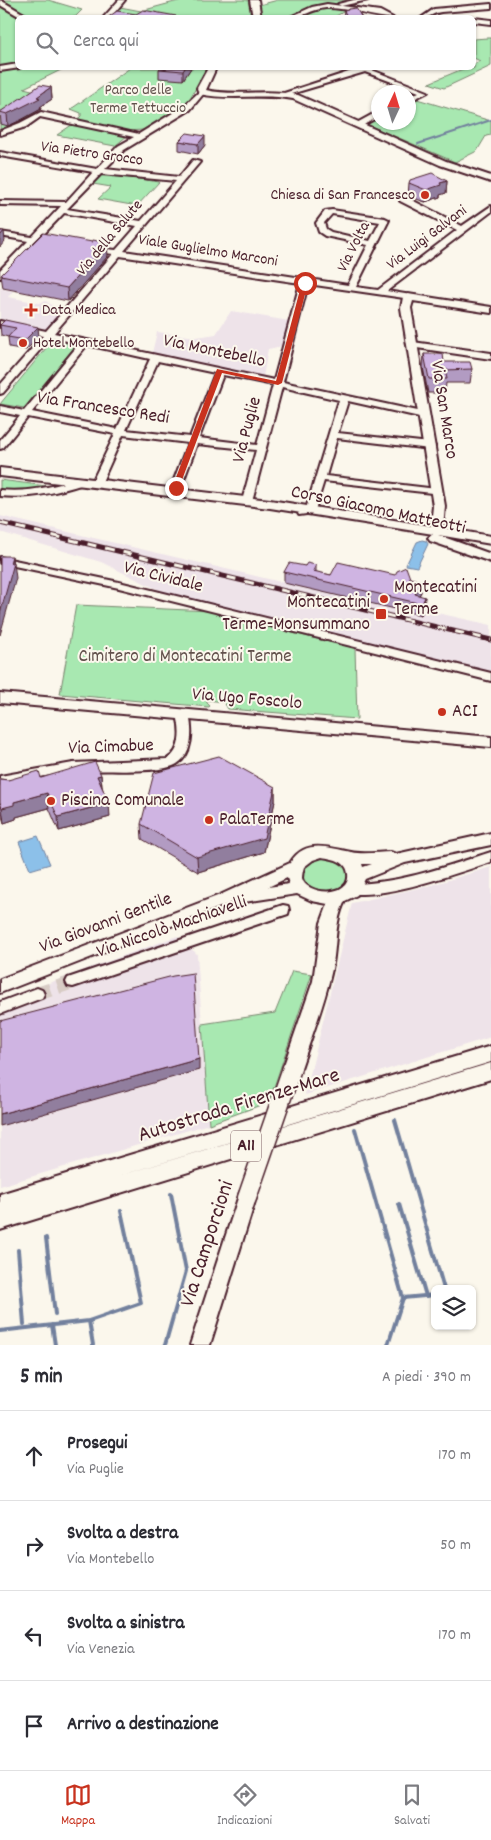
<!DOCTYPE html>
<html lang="it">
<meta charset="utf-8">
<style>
body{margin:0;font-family:Dekko,sans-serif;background:#f7f7f7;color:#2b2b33}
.controls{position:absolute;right:15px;bottom:15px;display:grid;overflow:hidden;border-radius:8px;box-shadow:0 1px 4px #0004}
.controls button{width:45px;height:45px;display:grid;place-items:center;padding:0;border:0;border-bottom:1px solid #e1e1e2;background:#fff;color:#2b2b33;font:25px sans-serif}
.compass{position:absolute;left:371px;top:85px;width:45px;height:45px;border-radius:50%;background:#fff;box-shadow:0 1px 4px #0004;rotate:4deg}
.stop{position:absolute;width:15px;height:15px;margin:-11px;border:4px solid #c8321e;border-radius:50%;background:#fff}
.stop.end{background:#c8321e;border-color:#fff;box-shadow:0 1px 5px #0008}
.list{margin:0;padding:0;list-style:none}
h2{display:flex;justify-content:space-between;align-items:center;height:65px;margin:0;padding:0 20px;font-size:21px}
h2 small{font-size:16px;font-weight:400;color:#7c7c81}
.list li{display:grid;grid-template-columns:32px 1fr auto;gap:15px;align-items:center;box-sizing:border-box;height:90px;padding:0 20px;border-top:1px solid #e1e1e2}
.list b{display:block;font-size:19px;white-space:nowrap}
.list p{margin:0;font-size:16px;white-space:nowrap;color:#7c7c81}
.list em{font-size:16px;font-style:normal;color:#7c7c81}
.icon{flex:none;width:28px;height:28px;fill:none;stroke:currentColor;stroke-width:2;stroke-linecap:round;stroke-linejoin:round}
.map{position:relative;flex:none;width:491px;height:1345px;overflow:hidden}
.search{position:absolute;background:#fff;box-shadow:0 1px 4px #0004;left:15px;right:15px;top:15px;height:55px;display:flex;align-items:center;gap:12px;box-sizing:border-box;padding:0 18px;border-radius:8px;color:#7c7c81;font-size:19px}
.sheet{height:425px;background:#fff}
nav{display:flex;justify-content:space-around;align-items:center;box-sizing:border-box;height:70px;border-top:1px solid #e1e1e2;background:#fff;font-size:14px;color:#7c7c81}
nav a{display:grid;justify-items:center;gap:2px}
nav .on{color:#c8321e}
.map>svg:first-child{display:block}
</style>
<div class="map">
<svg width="491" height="1345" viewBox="0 0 491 1345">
<rect width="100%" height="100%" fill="#fbf7ec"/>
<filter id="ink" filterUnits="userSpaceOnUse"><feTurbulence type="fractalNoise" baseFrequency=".02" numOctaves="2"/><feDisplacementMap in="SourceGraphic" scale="10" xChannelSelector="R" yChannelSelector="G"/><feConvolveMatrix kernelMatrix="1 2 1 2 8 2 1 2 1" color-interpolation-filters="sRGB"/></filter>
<g filter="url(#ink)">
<g fill="#eee3e9">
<path d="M0,288L13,291L8,297L39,303L46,301L53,306L63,308L45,331L0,322Z"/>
<path d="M231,311L289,321L283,346L268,349L263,377L152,353L157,332L197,337L216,334Z"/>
<path d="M0,516L421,615L424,610L491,625V672L167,594L101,562L0,532Z"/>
<path d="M491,867V1037L305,1095L352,903L432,885Z"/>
<path d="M177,936L197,954L209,1124L0,1186V1001Z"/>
</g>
<g fill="#a8e8b1" stroke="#79846e">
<path d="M0,0H48L82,10L75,17L18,18V68H65L24,88L43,93L38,96L52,99L38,108L41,109L14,127L0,130Z"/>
<path d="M182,0H248L251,17L110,18L120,7L141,11Z"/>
<path d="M278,0H363L333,18L260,17L259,5Z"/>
<path d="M487,38H491V66L444,88L429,83L465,68H474V64L480,61L474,58V39Z"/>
<path d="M130,68H208L187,103L144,130L123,131L74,122L81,116V113L71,109Z"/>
<path d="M417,99L491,121V135L486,136L477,151L455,162L364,123L378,117V122H408L409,103Z"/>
<path d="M73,124L128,135L115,146L57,135Z"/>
<path d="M103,174L159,182L137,206L98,199L111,187L93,184Z"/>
<path d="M55,341L76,345L24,408L0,404L51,342Z"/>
<path d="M0,480L54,487L34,491H0Z"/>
<path d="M76,605L211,611L249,619L251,623L355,648L357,719L228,709L224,702L207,700V703L210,706L209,707L60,694Z"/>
<path d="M319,858C338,856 347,862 350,880L341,891C335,891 327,894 321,893C297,890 297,865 319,858Z"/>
<path d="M292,971L312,974L269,1102L209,1124L202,1024L275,1013Z"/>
</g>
<g fill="#8cc0e9" stroke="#72809d">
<path d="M422,540L426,541L428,544L417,567L406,565L417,542Z"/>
<path d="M38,836L50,864L30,870L19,842Z"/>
</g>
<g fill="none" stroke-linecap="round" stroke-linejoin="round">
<path stroke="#72809d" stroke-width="2" d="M418,144L491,120"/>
<g stroke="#72809d" stroke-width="4">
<path d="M395,1120L444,1289"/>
<path d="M355,1129L403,1298L435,1295"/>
<path d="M399,1204L426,1296"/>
<path d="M46,1238L55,1314"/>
<path d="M18,1250L24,1324"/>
<path d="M89,1321L93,1345"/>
<path d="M52,1325L55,1345"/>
<path d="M0,1331L89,1321L141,1303L121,1211"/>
<path d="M165,1345L186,1271L171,1194"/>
<path d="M388,1345L403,1298"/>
</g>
<path stroke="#d8ccc5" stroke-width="14" stroke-dasharray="14 8" stroke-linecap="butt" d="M37,994L73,982"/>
<defs>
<g id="minor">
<path d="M0,0L2,1L31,18H22L0,5Z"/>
<path d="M119,0H125L110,18H103Z"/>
<path d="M354,0H368L341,6L338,4Z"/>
<path d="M327,4L380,11L393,18C373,18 347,7 326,8C312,9 302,18 288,18L312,7Z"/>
<path d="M491,4V8L441,12C433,13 429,18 421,18L434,9Z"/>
<path d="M474,18L491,20V24L474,22Z"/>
<path d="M18,64V68H20L0,71V67Z"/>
<path d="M361,68H374L372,70L428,92L408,102V97L419,92L365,72L284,96L278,95Z"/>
<path d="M200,91L205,92L190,110L124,150L105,169L179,177L193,160L200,162L124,251L348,285L368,245L325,236L319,232L316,223L325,211L332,210L385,218L389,220L356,287L378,290L457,230L400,201V197H406L462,226L491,206V212L387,291L411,295V299L308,284L283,382L427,413L429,415L424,418L348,401L338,433L430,443L435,446L430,449L337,438L326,476L437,489L441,490L442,492L441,494L324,481L314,513L299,515L298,513L306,509L339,400L282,387L252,501L247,504L242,501L256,450L197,444L179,493L174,496L169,493L188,443L123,435L101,484L96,487L91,484L115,434L28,417L3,448L0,449V440L20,416L0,412V406L24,411L79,344L51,337L3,393L0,394V385L43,336L0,327V321L46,331L113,254L90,251V247L116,250L137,226L64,213L40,238L53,240V244L36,242L3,277L0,278V270L28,241L0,236V232L32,237L61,206L0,205V201L66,202L93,172L0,156V152L97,169L118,146L134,137L40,117L26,127L0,135V131L20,123L41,112L139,134L184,106ZM101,174L176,181L141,221L67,209ZM332,214L380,222L370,241L331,232L326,229L324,223ZM120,256L300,283L274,380L54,333ZM87,345L150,359L117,429L32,412ZM158,361L215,373L190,437L126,430ZM223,375L273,385L257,445L199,438Z"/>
<path d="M375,113H378V117L360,127L353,125Z"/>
<path d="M413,342L491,353V359L410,347V343Z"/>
<path d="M80,479L85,482L83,484C56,493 29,499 0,496V490C29,493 53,486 80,479Z"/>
<path d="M0,557L119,582L491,673V681L119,588L0,563Z"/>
<path d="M183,711L189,715C193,730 193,755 177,764C160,775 96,768 71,772C48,775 24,780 0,784V776L73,763L167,759C182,751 181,730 177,715Z"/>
<path d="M491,852V862C460,872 377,902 347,892L346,889L347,886L352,884C400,883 445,867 491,852Z"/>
<path d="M283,905L288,906L289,910L288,914L73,987L68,986L66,982L68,978Z"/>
<path d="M37,988L42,990L44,994L42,998L0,1014V1002Z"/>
</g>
<g id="major">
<path d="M250,0H258L261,18H253Z"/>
<path d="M208,68H216L206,90C236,97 267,88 298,95L446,161L491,176V182L440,165L293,99C261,93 230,101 199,94L197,88Z"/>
<path d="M408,294L491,307V313L413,301L411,308L445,506L443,528L491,536V544L438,535L491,554V562L430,541L428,538L433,534L270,508L0,476V468L270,500L431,526L433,506L401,308L403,297Z"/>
<path d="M0,693L491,737V747L0,703Z"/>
<path d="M491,833V845L405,863L365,879L357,895L345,901C334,922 337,946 332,969C325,1002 312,1035 301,1068L298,1073L292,1075L286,1073L283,1068L313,981L321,923L328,904L312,901L297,894L244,902L238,900L0,993V979L220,895L290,863C305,838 329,848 351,852C363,855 379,852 391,852L396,854ZM322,857C334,859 347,861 348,874C351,898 305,895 302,878C302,875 303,870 304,867L313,860ZM362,864H372L363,867ZM287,878L289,884L268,887Z"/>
<path d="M247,1190L254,1192L256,1198L210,1345H190L238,1198L240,1192Z"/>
</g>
<path id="highway" d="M491,1046V1062L109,1179L491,1063V1079L0,1230V1194Z"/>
</defs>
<use href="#minor" stroke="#4a1f2b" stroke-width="4"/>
<use href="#major" stroke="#4a1f2b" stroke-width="4"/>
<use href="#highway" stroke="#4a1f2b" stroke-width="4"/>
<use href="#minor" fill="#fbf7ec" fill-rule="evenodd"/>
<use href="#major" fill="#fbf7ec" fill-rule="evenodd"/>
<use href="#highway" fill="#fbf7ec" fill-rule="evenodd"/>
<defs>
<path id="rail" d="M0,523L491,640"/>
</defs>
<use href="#rail" stroke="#4a1f2b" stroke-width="5"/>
<use href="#rail" stroke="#fbf7ec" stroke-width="3" stroke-dasharray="9" stroke-linecap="butt"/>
<defs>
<path id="major-bridge" d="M247,1198L292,1068"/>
</defs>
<use href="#major-bridge" stroke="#4a1f2b" stroke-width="21" stroke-linecap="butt"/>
<use href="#major-bridge" stroke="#fbf7ec" stroke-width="18"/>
</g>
<g fill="#b29bc2" stroke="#4a1f2b">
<path d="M348,9L362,18H343L344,11L348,10Z"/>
<path d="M160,68H191L183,80L159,78V69Z"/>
<path d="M51,87L52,99L40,107L41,109L19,121L8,126L1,124L0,112Z"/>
<path d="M179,141L205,145L198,154L179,150Z"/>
<path d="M447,181L446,193L440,195V197L425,202L408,196L409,183Z"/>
<path d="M108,256L68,301L3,288L1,275Z"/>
<path d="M5,320L39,337L26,350L9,347L8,337L1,335L0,325Z"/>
<path d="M424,354L444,362L472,369L470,383H446L445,393H428L423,367Z"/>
<path d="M316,565V572L331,575L410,578L421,592L419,596L424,608L421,615L284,583V572L305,566Z"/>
<path d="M101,775L102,786L110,817L59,831L49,808L16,817V819L4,823L1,813H0V779L8,780Z"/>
<path d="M275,787V801L264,852L198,872L142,839L141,824Z"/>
</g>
<g fill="#917e9e" stroke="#4a1f2b">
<path d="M185,68H191L183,80V71Z"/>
<path d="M51,87L52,99L40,107L41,109L19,121L8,126L7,114L37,97Z"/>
<path d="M205,136V145L198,154V144Z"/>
<path d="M447,181L446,193L440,195V197L425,202L426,190L440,183Z"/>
<path d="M4,231L5,241L0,247V236Z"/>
<path d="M107,243L108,256L68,301L67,288Z"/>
<path d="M38,327L39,337L26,350L25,340Z"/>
<path d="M12,556L13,567L14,563L16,578L0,635V614Z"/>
<path d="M422,581L421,592L415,602V594Z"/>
<path d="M425,597L424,608L421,615L422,604Z"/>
<path d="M101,775L102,789L97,776Z"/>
<path d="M275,787V801L264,852L198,872L197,857Z"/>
<path d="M47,793L49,808L16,817V819L4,823L2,808L14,802Z"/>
<path d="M109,803L110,817L59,831L58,817Z"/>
<path d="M199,1059V1070L0,1126V1114Z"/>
</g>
<g fill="#cfb4e2" stroke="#4a1f2b">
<path d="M356,8L362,18H348L344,11L348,10V9Z"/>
<path d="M143,10L176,16L174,18H107L117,11L136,14Z"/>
<path d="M160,68H185L183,71L159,69Z"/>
<path d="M40,85L51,87L37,97L40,98L18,109L7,114L0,112Z"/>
<path d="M187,133L205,136L198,144L179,141Z"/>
<path d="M432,173L447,181L440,183L441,185L426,190L409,183L410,180Z"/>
<path d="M0,231H4L0,236Z"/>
<path d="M43,233L92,242L93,240L107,243L67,288L1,275Z"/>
<path d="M5,320L38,327L25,340L8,337L16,328L0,325Z"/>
<path d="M424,354H443L444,362H470L472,369L445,370L447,379H429Z"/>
<path d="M0,556H12L10,563H14L0,614Z"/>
<path d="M338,562L395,575L397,571L406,567L410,578L422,581L415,594L425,597L422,604L284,572L289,563L305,566L307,563L316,565L313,571L331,575Z"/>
<path d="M219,756L275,787L264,838L197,857L141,824L154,773Z"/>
<path d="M95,762L101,775L97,776L109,803L58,817L47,793L14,802V805L2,808L0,802V779L8,780L39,771L41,778Z"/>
<path d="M193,973L199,1059L0,1114V1021L173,976Z"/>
</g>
</g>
<path fill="#c8321e" d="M302,282L308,283L282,383L278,385L222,373L179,488L173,489L172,488L217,369L276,381Z"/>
<g fill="#c8321e" stroke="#fbf7ec" stroke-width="2">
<circle cx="425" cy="195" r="5"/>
<path d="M28.5 302.5h5v5h5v5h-5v5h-5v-5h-5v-5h5z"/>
<circle cx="23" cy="343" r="5"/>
<circle cx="384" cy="599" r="5"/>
<rect x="375" y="608" width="12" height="12" rx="2.5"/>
<circle cx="442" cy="712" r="5"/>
<circle cx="51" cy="801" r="5"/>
<circle cx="209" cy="820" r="5"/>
</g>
<g text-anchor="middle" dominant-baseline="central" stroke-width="4" stroke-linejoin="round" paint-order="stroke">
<g font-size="16" fill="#62514c" stroke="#fbf7ec">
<text x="138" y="90">Parco delle<tspan x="138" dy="18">Terme Tettuccio</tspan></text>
</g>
<g font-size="16" fill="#4a1f2b" stroke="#fbf7ec">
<text transform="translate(92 154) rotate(8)">Via Pietro Grocco</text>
<text transform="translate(110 238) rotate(-50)">Via della Salute</text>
<text transform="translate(427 238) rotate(-37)">Via Luigi Galvani</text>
<text transform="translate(354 247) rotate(-63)">Via Volta</text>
<text transform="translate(208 251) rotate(9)">Viale Guglielmo Marconi</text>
</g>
<g font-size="16" fill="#4a1f2b" stroke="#fbf7ec" text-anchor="start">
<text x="415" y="195" text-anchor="end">Chiesa di San Francesco</text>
<text x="42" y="310">Data Medica</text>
<text x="33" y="343">Hotel Montebello</text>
</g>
<rect fill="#fbf7ec" stroke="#7f6065" stroke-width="1" x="231" y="1130.5" width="30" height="31" rx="4"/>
<g font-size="18" font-weight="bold" fill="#4a1f2b">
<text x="246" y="1146">A11</text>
</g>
<g font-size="19" fill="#4a1f2b" stroke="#fbf7ec">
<text transform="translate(214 352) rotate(12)">Via Montebello</text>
<text transform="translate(103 409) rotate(9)">Via Francesco Redi</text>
<text transform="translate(443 410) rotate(81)">Via San Marco</text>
<text transform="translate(248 430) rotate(-75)">Via Puglie</text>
<text transform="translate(378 511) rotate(12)">Corso Giacomo Matteotti</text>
<text transform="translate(163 578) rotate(14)">Via Cividale</text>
<text transform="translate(247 700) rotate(5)">Via Ugo Foscolo</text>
<text transform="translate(111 748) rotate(-2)">Via Cimabue</text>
<text transform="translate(106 924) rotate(-21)">Via Giovanni Gentile</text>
<text transform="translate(172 928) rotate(-19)">Via Niccolò Machiavelli</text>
</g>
<g font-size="19" fill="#4a1f2b" stroke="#fbf7ec" text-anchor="start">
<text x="394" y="588">Montecatini<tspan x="394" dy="22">Terme</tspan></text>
<text x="370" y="603" text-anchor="end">Montecatini<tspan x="370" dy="22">Terme-Monsummano</tspan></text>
<text x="452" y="712">ACI</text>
<text x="61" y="801">Piscina Comunale</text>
<text x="219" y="820">PalaTerme</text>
</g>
<g font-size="19" fill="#62514c" stroke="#fbf7ec">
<text x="185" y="657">Cimitero di Montecatini Terme</text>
</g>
<g font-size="22" fill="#4a1f2b" stroke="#fbf7ec">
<text transform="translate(239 1106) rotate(-17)">Autostrada Firenze-Mare</text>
<text transform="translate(208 1244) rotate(-72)">Via Camporcioni</text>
</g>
</g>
</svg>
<div class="controls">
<button><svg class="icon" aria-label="layers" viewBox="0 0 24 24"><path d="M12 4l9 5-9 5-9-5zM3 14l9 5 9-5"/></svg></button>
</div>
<svg class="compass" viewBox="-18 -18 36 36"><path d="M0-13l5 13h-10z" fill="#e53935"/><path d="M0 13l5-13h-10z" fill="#7c7c81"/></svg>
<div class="stop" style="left:305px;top:283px"></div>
<div class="stop end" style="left:176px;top:488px"></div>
<div class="search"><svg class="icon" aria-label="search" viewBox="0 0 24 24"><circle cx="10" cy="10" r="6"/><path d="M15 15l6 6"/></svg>Cerca qui</div>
</div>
<section class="sheet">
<h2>5 min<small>A piedi · 390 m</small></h2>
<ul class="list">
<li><svg class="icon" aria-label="ahead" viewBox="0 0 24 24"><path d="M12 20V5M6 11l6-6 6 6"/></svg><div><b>Prosegui</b><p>Via Puglie</p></div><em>170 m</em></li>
<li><svg class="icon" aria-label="right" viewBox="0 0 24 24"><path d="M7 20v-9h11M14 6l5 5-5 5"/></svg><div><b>Svolta a destra</b><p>Via Montebello</p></div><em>50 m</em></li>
<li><svg class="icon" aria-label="left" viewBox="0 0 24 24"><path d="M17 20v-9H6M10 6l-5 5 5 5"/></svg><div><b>Svolta a sinistra</b><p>Via Venezia</p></div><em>170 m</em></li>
<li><svg class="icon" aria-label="arrive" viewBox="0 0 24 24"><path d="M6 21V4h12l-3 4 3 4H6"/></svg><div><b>Arrivo a destinazione</b></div></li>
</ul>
</section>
<nav>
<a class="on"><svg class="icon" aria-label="map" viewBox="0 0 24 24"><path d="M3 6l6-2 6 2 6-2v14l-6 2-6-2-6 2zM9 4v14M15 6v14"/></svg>Mappa</a>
<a><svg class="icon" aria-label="directions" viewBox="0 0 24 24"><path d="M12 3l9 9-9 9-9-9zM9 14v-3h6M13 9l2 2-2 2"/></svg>Indicazioni</a>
<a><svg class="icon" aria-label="saved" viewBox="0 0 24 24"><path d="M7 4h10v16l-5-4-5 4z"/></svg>Salvati</a>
</nav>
